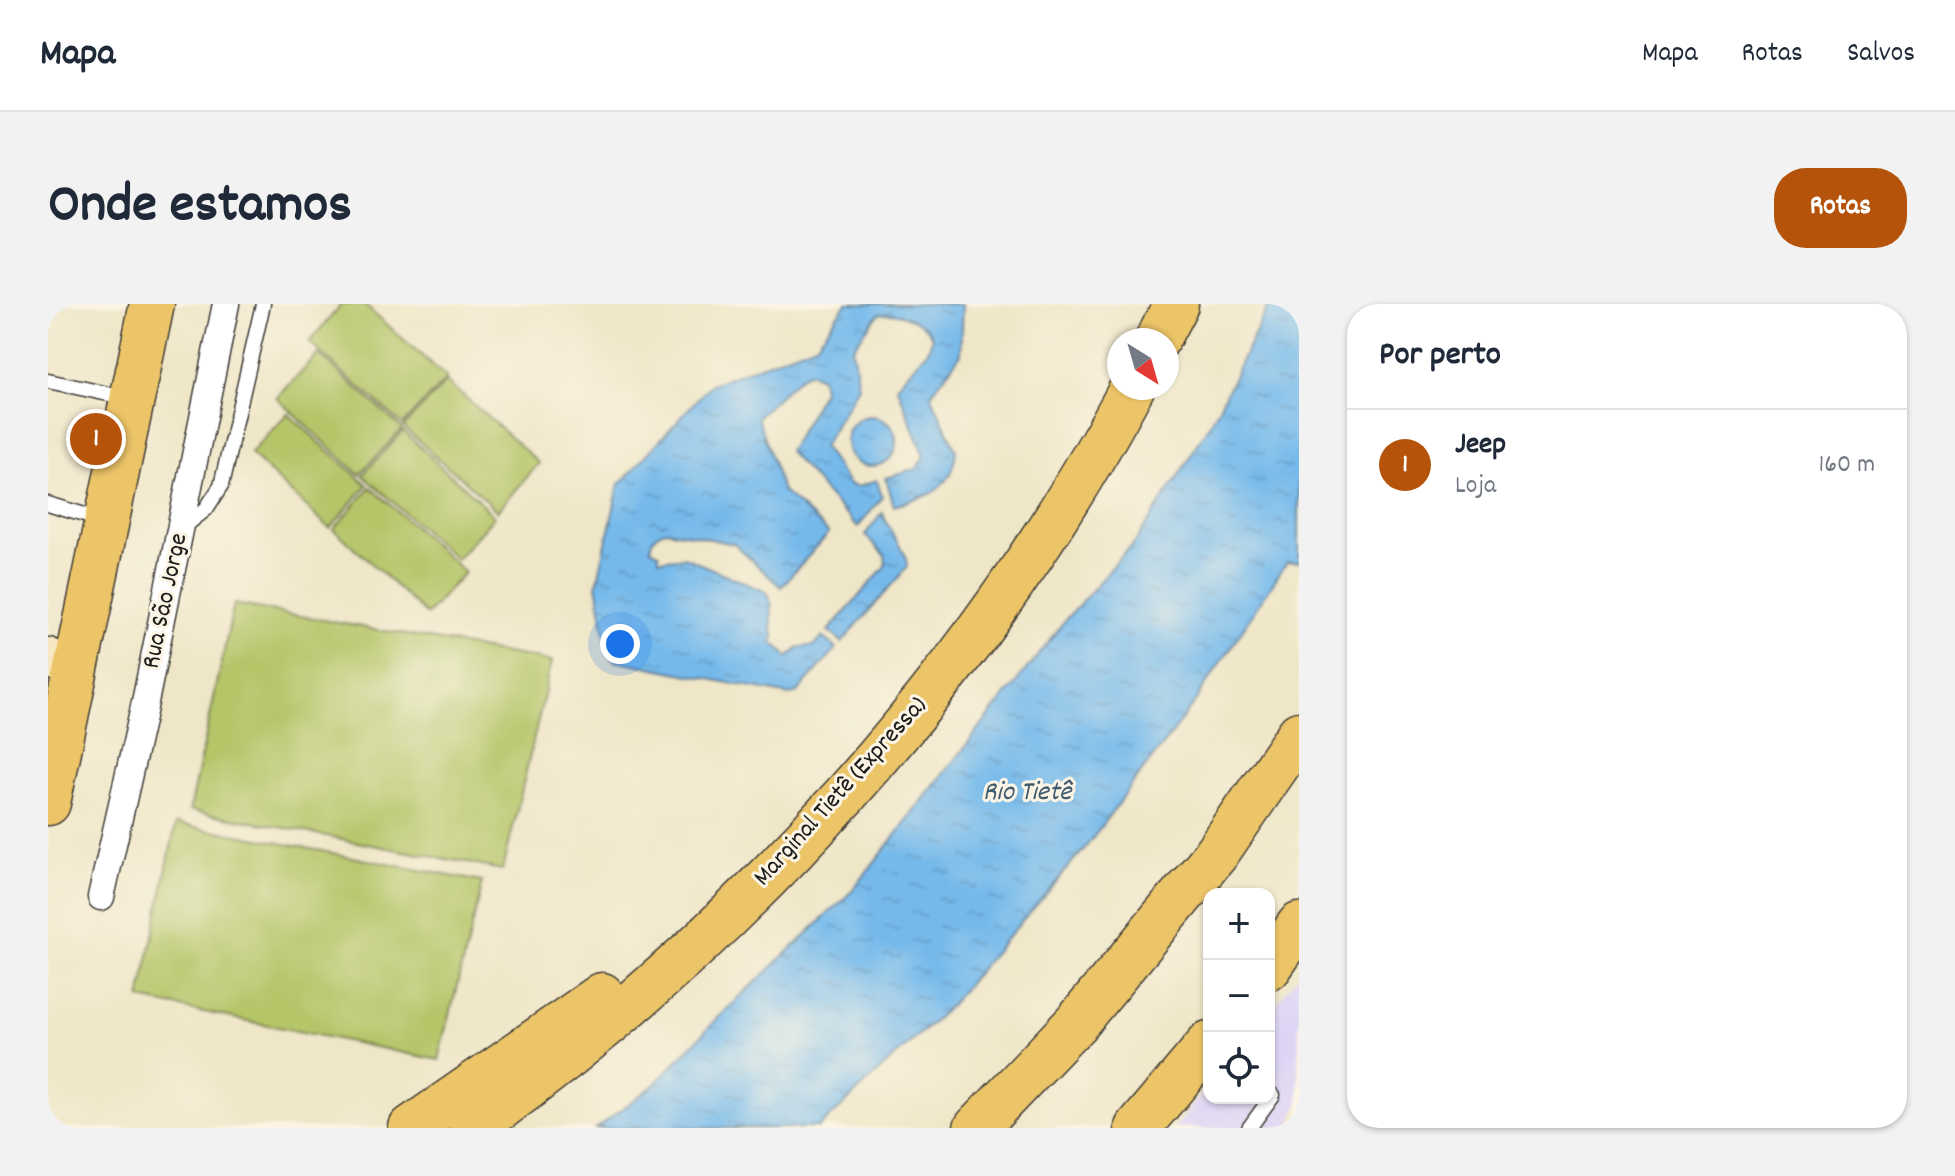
<!DOCTYPE html>
<html lang="pt">
<head>
<meta charset="utf-8">
<style>
  :root { --surface:#fff; --page:#f2f2f3; --text:#1f2937; --muted:#747a83; --line:#e0e1e3; --accent:#b45309 }
  body { margin:0; font-family:Dekko,sans-serif; background:var(--page); color:var(--text) }
  .controls { position:absolute; right:24px; bottom:24px; display:grid; overflow:hidden; border-radius:16px; box-shadow:0 2px 6px #0004 }
  .controls button { width:72px; height:72px; display:grid; place-items:center; padding:0; border:0; border-bottom:2px solid var(--line); background:var(--surface); color:var(--text); font:40px sans-serif }
  .compass { position:absolute; left:1059px; top:24px; width:72px; height:72px; border-radius:50%; background:var(--surface); box-shadow:0 2px 6px #0004; rotate:143deg }
  .you { position:absolute; left:572px; top:340px; width:28px; height:28px; margin:-20px; border:6px solid #fff; border-radius:50%; background:#1a73e8; box-shadow:0 0 0 12px #1a73e833 }
  .badge { display:grid; place-items:center; width:52px; height:52px; border-radius:50%; background:var(--accent); color:#fff; font-size:26px; font-weight:700 }
  .pin { position:absolute; translate:-50% -50%; border:4px solid #fff; box-shadow:0 2px 8px #0006 }
  .list { margin:0; padding:0; list-style:none }
  h2 { display:flex; justify-content:space-between; align-items:center; height:104px; margin:0; padding:0 32px; font-size:34px }
  h2 small { font-size:26px; font-weight:400; color:var(--muted) }
  .list li { display:grid; grid-template-columns:52px 1fr auto; gap:24px; align-items:center; box-sizing:border-box; height:112px; padding:0 32px; border-top:2px solid var(--line) }
  .list b { display:block; font-size:30px; white-space:nowrap }
  .list p { margin:0; font-size:26px; white-space:nowrap; color:var(--muted) }
  .list em { font-size:26px; font-style:normal; color:var(--muted) }
  .icon { flex:none; width:44px; height:44px; fill:none; stroke:currentColor; stroke-width:2; stroke-linecap:round; stroke-linejoin:round }
  .map { position:relative; flex:none; width:1251px; height:824px; overflow:hidden; border-radius:32px }
  header { display:flex; align-items:center; gap:48px; box-sizing:border-box; height:112px; padding:0 40px; background:var(--surface); border-bottom:2px solid var(--line) }
  header strong { font-size:38px }
  nav { display:flex; gap:44px; margin-inline-start:auto; font-size:28px }
  .intro { display:flex; align-items:center; justify-content:space-between; box-sizing:border-box; height:192px; padding:0 48px }
  h1 { margin:0; font-size:56px }
  .button { padding:20px 36px; border-radius:32px; background:var(--accent); color:#fff; font-size:28px; font-weight:700 }
  main { display:flex; gap:48px; padding:0 48px }
  aside { flex:1; background:var(--surface); border-radius:32px; box-shadow:0 2px 6px #0004 }
  .map>svg:first-child { display:block }
  .built { fill:#ded5f5 }
  .pitch { fill:#b5c568; stroke:#687042; stroke-width:2 }
  .water { fill:url(#water-ripples); stroke:#486a84; stroke-width:2 }
  .lines { fill:none; stroke-linecap:round; stroke-linejoin:round }
  .lane-casing { stroke:#3c3a36; stroke-width:17 }
  .street-casing { stroke:#3c3a36; stroke-width:29 }
  .secondary-casing { stroke:#3c3a36; stroke-width:41 }
  .highway-casing { stroke:#3c3a36; stroke-width:47 }
  .lane { stroke:#fff; stroke-width:14 }
  .street { stroke:#fff; stroke-width:26 }
  .secondary { stroke:#f8e8c3; stroke-width:38 }
  .highway { stroke:#edc569; stroke-width:44 }
  .labels { text-anchor:middle; dominant-baseline:central; stroke-width:6; stroke-linejoin:round; paint-order:stroke }
  .street-label { font-size:26px; fill:#1c1c1c; stroke:#fcf5e5 }
  .water-label { font-size:28px; font-style:italic; fill:#405b6f; stroke:#fcf5e5 }
</style>
</head>
<body>
<header>
<strong>Mapa</strong>
<nav><a>Mapa</a><a>Rotas</a><a>Salvos</a></nav>
</header>
<div class="intro"><h1>Onde estamos</h1><a class="button">Rotas</a></div>
<main>
<div class="map">
<svg width="1251" height="824" viewBox="0 0 1251 824">
  <defs>
    <pattern id="water-ripples" width="26" height="14" patternUnits="userSpaceOnUse" patternTransform="scale(2)"><rect width="26" height="14" fill="#75b9eb"/><path d="M2 4q2-2 4 0t4 0M15 11q2-2 4 0t4 0" fill="none" stroke="#659ec9"/></pattern>
  </defs>
  <rect width="100%" height="100%" fill="#fcf5e5"/>
  <filter id="ink" filterUnits="userSpaceOnUse"><feTurbulence type="fractalNoise" baseFrequency=".0125" numOctaves="2"/><feDisplacementMap in="SourceGraphic" scale="16" xChannelSelector="R" yChannelSelector="G"/><feConvolveMatrix kernelMatrix="1 2 1 2 8 2 1 2 1" color-interpolation-filters="sRGB"/></filter>
  <filter id="wash" filterUnits="userSpaceOnUse"><feTurbulence type="fractalNoise" baseFrequency=".006" numOctaves="4" result="noise"/><feDisplacementMap in="SourceGraphic" scale="32" xChannelSelector="R" yChannelSelector="G"/><feGaussianBlur stdDeviation="1.8" result="paint"/><feColorMatrix in="noise" values="0 0 0 0 0 0 0 0 0 0 0 0 0 0 0 0 0 1.4 0 .05"/><feComposite in="paint" operator="in"/></filter>
  <g filter="url(#wash)">
    <rect width="100%" height="100%" fill="#efe6c7"/>
    <path class="built" d="M1251,668V800L1241,824H1127L1161,782V794H1221V708Z"/>
    <path class="pitch" d="M294,0H316L399,74L354,121L261,38Z
      M271,50L354,125L311,170L229,94Z
      M399,77L491,159L450,207L355,123Z
      M240,110L319,181L282,224L202,150Z
      M355,127L447,212L409,255L314,171Z
      M322,183L417,268L378,311L286,225Z
      M186,300L504,357L455,566L142,506Z
      M128,519L434,578L391,756L92,695Z"/>
    <path class="water" d="M799,0H915L913,50L883,90L908,147C903,188 880,192 846,202L838,174L869,165L877,152L849,82L880,47L884,35C880,18 846,6 830,10L805,44L811,83L775,143L802,180L811,182L829,176L834,192L810,223L740,148L775,86L773,73L761,68L751,73L709,113L734,187L781,229L733,283L686,240L618,226C608,228 602,235 603,245L611,249V256L636,253L719,288C728,303 720,317 727,333L724,337L740,353L750,343H766L775,333L789,344L749,389L741,391L567,356L560,348L549,280L571,181L663,80L768,40Z
      M1222,0H1251V258H1239L1144,402L1038,542L901,702L771,824H548L606,781L667,717L805,586L1017,316L1087,239L1163,119Z
      M799 137a25 25 0 1 1 50 0a25 25 0 1 1-50 0Z
      M834,208C838,224 859,245 859,263L794,338L781,327L837,262L836,251L817,231Z"/>
  </g>
  <g filter="url(#ink)">
    <g class="lines">
      <g class="lane-casing">
        <path id="lane" d="M0,77L79,94
          M0,200L53,216
          M133,225L158,205L173,182L215,0
          M1201,824L1225,791"/>
      </g>
      <g class="street-casing">
        <path id="street" d="M53,593L95,408L178,0"/>
      </g>
      <g class="secondary-casing">
        <path id="secondary" d="M0,353L27,367"/>
      </g>
      <g class="highway-casing">
        <path id="highway" d="M1109,36L1128,0
          M0,499L104,0
          M1221,664L1251,621
          M363,824L554,691
          M425,824C693,633 928,375 1084,84
          M928,824L1029,718L1169,549L1251,430
          M1090,824L1161,740"/>
      </g>
      <use href="#lane" class="lane"/>
      <use href="#street" class="street"/>
      <use href="#secondary" class="secondary"/>
      <use href="#highway" class="highway"/>
    </g>
  </g>
  <g class="labels">
    <g class="street-label">
      <text transform="translate(118 297) rotate(-78)">Rua São Jorge</text>
      <text transform="translate(793 488) rotate(-48)">Marginal Tietê (Expressa)</text>
    </g>
    <g class="water-label">
      <text x="979" y="490">Rio Tietê</text>
    </g>
  </g>
</svg>
<div class="controls">
<button>+</button>
<button>−</button>
<button><svg class="icon" aria-label="locate" viewBox="0 0 24 24"><circle cx="12" cy="12" r="6"/><path d="M12 2v4M12 18v4M2 12h4M18 12h4"/></svg></button>
</div>
<svg class="compass" viewBox="-18 -18 36 36"><path d="M0-13l5 13h-10z" fill="#e53935"/><path d="M0 13l5-13h-10z" fill="#747a83"/></svg>
<div class="you"></div>
<div class="pin badge" style="left:48px;top:135px">1</div>
</div>
<aside>
<h2>Por perto<small></small></h2>
<ul class="list">
<li><span class="badge">1</span><div><b>Jeep</b><p>Loja</p></div><em>160 m</em></li>
</ul>
</aside>
</main>
</body>
</html>
